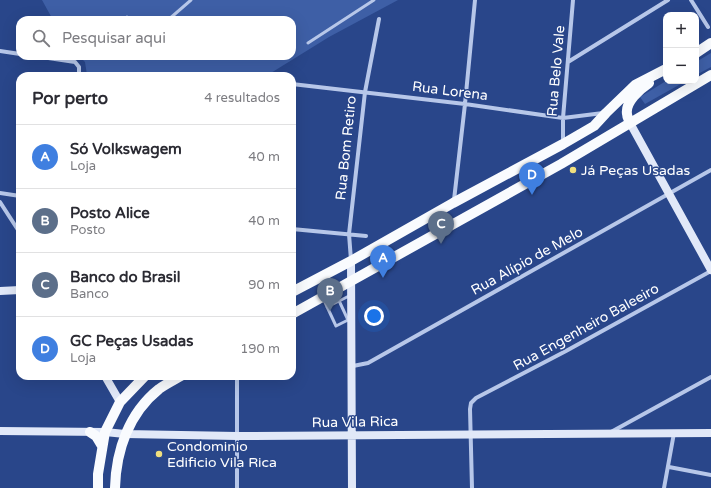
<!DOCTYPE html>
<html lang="pt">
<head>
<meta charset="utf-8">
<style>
  :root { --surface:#fff; --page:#f2f2f3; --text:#2b2b33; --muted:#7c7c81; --line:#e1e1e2; --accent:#7c3aed }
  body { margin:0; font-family:"Varela Round",sans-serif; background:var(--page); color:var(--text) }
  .controls { position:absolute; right:12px; top:12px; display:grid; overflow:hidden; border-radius:8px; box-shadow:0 4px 16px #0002 }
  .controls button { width:36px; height:36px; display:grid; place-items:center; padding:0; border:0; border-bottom:1px solid var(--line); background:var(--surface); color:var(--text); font:20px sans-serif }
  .you { position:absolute; left:374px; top:316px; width:14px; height:14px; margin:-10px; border:3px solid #fff; border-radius:50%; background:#1a73e8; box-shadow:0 0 0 6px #1a73e833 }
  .badge { display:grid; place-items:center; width:26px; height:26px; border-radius:50%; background:var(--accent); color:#fff; font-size:13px; font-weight:700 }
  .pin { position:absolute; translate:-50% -33px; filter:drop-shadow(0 1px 2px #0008) }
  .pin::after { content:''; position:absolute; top:21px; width:14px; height:12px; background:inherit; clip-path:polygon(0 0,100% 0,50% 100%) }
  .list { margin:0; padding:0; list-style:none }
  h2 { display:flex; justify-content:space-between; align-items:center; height:52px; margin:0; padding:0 16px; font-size:17px }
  h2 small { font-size:13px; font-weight:400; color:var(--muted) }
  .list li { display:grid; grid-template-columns:26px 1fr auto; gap:12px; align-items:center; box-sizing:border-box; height:64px; padding:0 16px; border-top:1px solid var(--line) }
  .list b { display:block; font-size:15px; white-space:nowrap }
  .list p { margin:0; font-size:13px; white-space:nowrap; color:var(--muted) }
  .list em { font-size:13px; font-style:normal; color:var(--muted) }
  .icon { flex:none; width:22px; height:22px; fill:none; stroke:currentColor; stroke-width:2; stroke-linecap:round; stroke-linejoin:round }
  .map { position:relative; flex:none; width:711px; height:488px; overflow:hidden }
  .search { position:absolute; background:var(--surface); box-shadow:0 4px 16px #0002; left:16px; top:16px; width:280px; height:44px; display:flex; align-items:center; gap:10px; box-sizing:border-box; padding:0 14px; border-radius:12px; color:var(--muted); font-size:15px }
  .panel { position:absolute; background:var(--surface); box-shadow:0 4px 16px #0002; left:16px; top:72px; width:280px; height:308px; border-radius:12px }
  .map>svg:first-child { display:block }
  .green { fill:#3e5fa6 }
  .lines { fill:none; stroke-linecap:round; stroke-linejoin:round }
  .lane { stroke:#b7c7e9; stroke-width:3 }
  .street { stroke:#b7c7e9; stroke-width:4 }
  .secondary { stroke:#e1e8f8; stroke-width:8 }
  .primary { stroke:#f9fbfe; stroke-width:10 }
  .poi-dot { fill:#f0df7e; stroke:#29468a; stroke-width:1.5 }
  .labels { text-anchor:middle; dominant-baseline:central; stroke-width:3; stroke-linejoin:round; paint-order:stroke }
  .street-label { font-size:14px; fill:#fff; stroke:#29468a }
  .poi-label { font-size:14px; fill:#fff; stroke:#29468a; text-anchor:start }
</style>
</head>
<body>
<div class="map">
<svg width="711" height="488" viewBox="0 0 711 488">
  <rect width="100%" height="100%" fill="#29468a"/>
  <path class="green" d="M42,0H398L329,37L266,76H95L87,75L85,62L79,56H292V20H53Z
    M711,53V67L696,75V62Z
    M666,81H686L645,104L640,97Z"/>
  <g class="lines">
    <path class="lane" d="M127,17L129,20
      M168,20L191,0
      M308,43L374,0
      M335,292L348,320
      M323,298L336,326L350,319
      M327,307L349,296"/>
    <path class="street" d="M691,0L708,27
      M0,51L20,54
      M35,56L75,62L79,67V76
      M568,62L668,0
      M292,84L465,104L563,118L603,113
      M563,143V118L573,0
      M0,193L20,196
      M454,200L465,104L475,0
      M0,202L20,233
      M292,229L366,236
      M351,260L349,234L365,92L379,19
      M353,366L368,363L711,170
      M237,376V488
      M611,432L711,377
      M669,467L711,475
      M472,488L470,409L471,403L476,398L566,351L711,271
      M664,488L674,433"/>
    <path class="secondary" d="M630,123L711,270
      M351,261L352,488
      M0,291L20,290
      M105,376L120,402
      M0,431L105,432L125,434L237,436L711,433"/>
    <path class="primary" d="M696,53L711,43
      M630,123C629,120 627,117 627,114C625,102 640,89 649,83
      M292,292L351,261L453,203L563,144L594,126L606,113L635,85L666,69
      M292,314L561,164L711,75
      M90,432L96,436L102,446
      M98,488V474L105,432L120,402L145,376
      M115,488C116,450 129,413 159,389C166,384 174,380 181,376"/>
  </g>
  <g class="poi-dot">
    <circle cx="573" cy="170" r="4"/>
    <circle cx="159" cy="454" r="4"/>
  </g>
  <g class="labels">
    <g class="street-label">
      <text transform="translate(556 71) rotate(-85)">Rua Belo Vale</text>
      <text transform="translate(450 91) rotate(7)">Rua Lorena</text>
      <text transform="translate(346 148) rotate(-84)">Rua Bom Retiro</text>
      <text transform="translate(527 261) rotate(-29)">Rua Alípio de Melo</text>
      <text transform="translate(586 327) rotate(-29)">Rua Engenheiro Baleeiro</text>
      <text transform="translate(355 422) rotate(-1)">Rua Vila Rica</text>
    </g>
    <g class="poi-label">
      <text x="581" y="170">Já Peças Usadas</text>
      <text x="167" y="446">Condominio<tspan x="167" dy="16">Edificio Vila Rica</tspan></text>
    </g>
  </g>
</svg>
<div class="controls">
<button>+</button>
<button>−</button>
</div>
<div class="you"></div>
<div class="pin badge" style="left:383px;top:278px;background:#3f7fe0">A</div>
<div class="pin badge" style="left:330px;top:311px;background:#5c6f8a">B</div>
<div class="pin badge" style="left:441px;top:244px;background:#5c6f8a">C</div>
<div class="pin badge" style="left:532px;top:195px;background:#3f7fe0">D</div>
<div class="search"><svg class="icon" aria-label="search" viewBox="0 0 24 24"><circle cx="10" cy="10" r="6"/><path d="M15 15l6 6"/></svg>Pesquisar aqui</div>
<section class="panel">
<h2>Por perto<small>4 resultados</small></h2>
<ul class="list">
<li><span class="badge" style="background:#3f7fe0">A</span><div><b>Só Volkswagem</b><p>Loja</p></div><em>40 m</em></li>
<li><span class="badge" style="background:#5c6f8a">B</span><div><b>Posto Alice</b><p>Posto</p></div><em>40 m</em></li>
<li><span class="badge" style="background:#5c6f8a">C</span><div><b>Banco do Brasil</b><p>Banco</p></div><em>90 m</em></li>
<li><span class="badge" style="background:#3f7fe0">D</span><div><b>GC Peças Usadas</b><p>Loja</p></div><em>190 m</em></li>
</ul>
</section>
</div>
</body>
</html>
